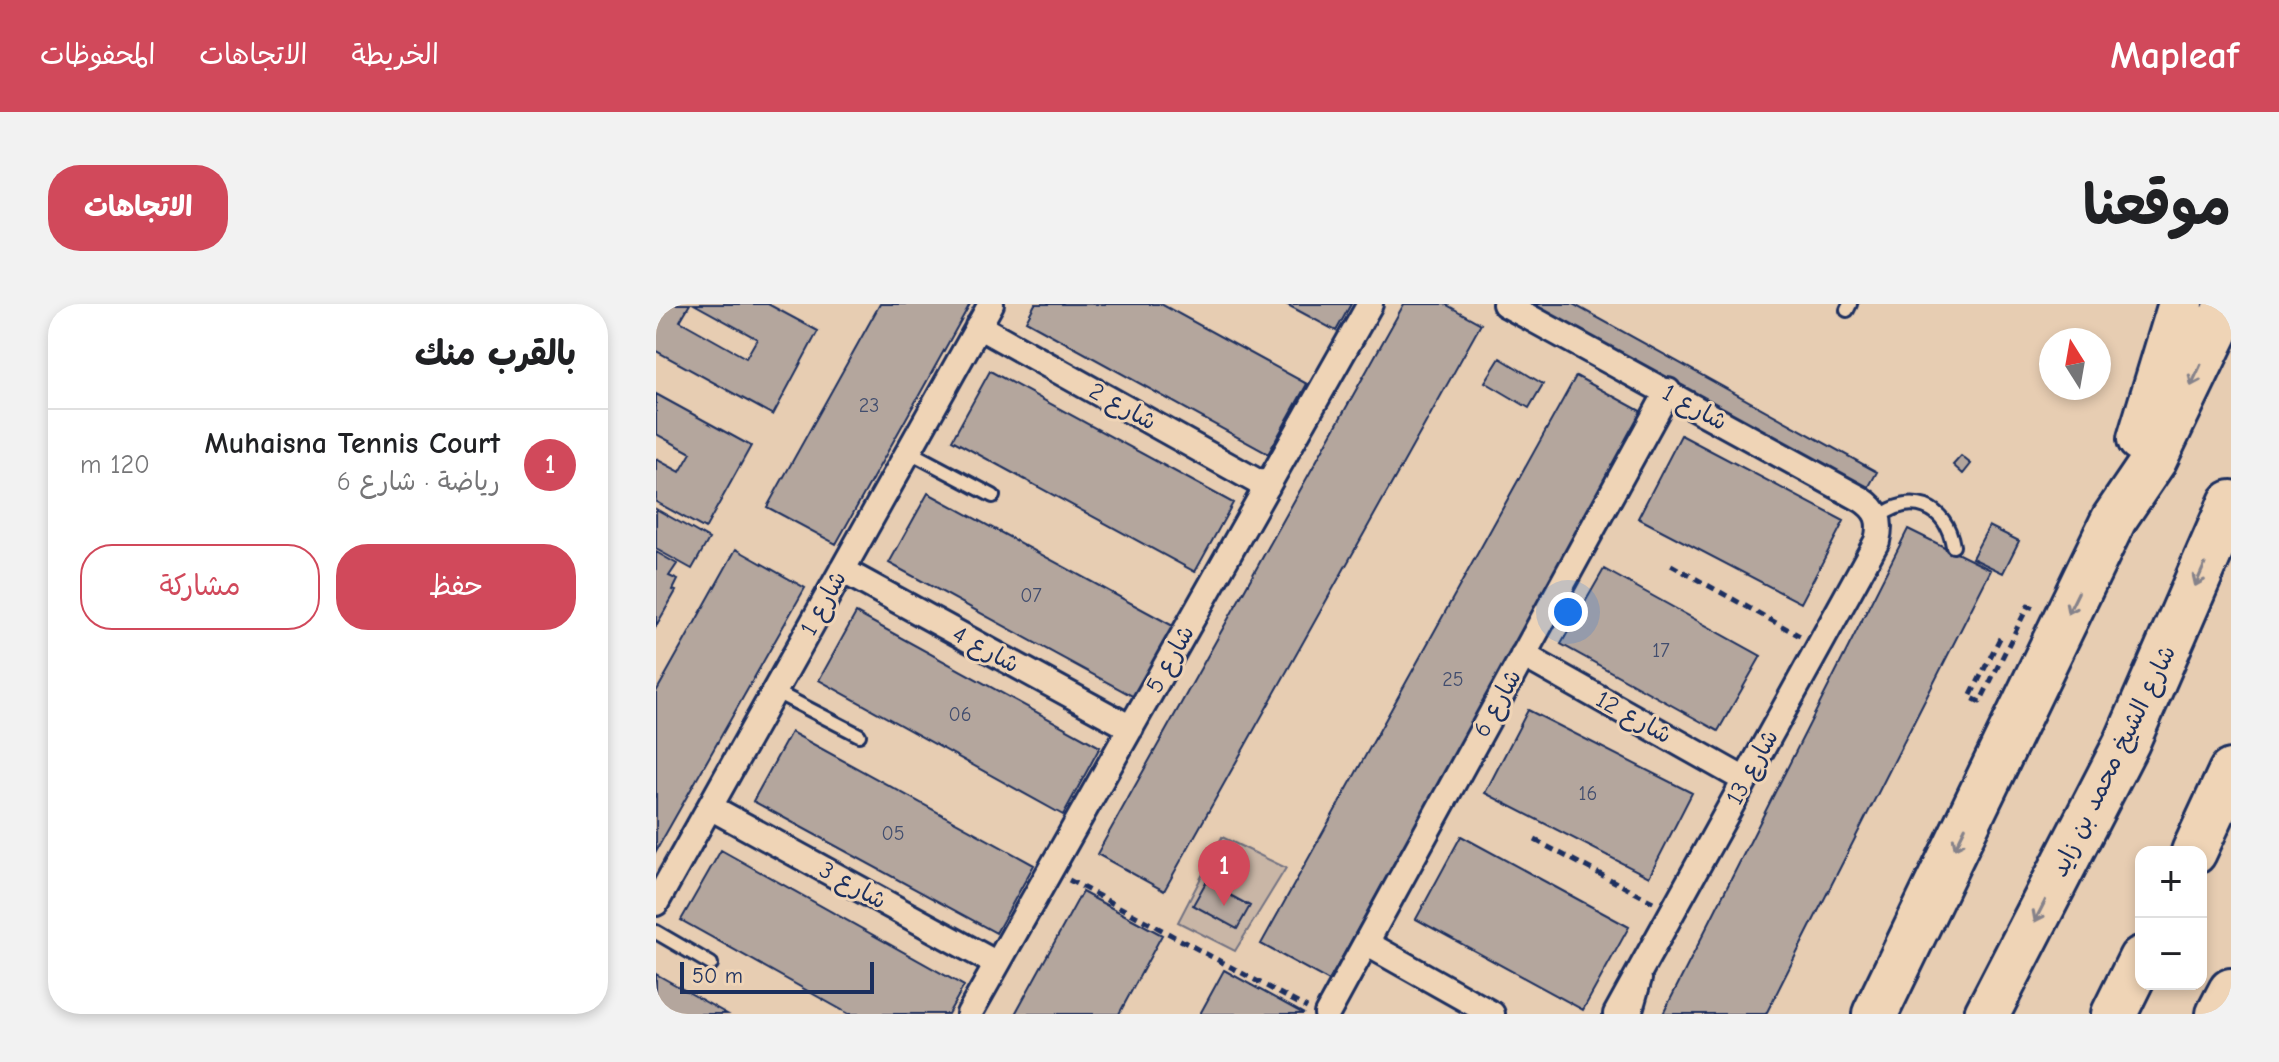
<!DOCTYPE html>
<html lang="ar">
<head>
<meta charset="utf-8">
<style>
  :root { --surface:#fff; --page:#f2f2f2; --text:#202124; --muted:#757577; --line:#e0e0e0; --accent:#d1495b }
  body { margin:0; font-family:"Comic Neue","Playpen Sans Arabic",sans-serif; background:var(--page); color:var(--text); direction:rtl }
  .controls { position:absolute; right:24px; bottom:24px; display:grid; overflow:hidden; border-radius:16px; box-shadow:0 4px 12px #0003 }
  .controls button { width:72px; height:72px; display:grid; place-items:center; padding:0; border:0; border-bottom:2px solid var(--line); background:var(--surface); color:var(--text); font:40px sans-serif }
  .compass { position:absolute; left:1383px; top:24px; width:72px; height:72px; border-radius:50%; background:var(--surface); box-shadow:0 4px 12px #0003; rotate:349deg }
  .scale { position:absolute; left:24px; bottom:20px; width:194px; box-sizing:border-box; padding-left:8px; border:4px solid #1b2f5e; border-top:0; font-size:22px; line-height:28px; white-space:nowrap; color:#1b2f5e; -webkit-text-stroke:6px #efd4b6; paint-order:stroke }
  .you { position:absolute; left:912px; top:308px; width:28px; height:28px; margin:-20px; border:6px solid #fff; border-radius:50%; background:#1a73e8; box-shadow:0 0 0 12px #1a73e833 }
  .badge { display:grid; place-items:center; width:52px; height:52px; border-radius:50%; background:var(--accent); color:#fff; font-size:26px; font-weight:700 }
  .pin { position:absolute; translate:-50% -66px; filter:drop-shadow(0 2px 4px #0008) }
  .pin::after { content:''; position:absolute; top:42px; width:28px; height:24px; background:inherit; clip-path:polygon(0 0,100% 0,50% 100%) }
  .list { margin:0; padding:0; list-style:none }
  h2 { display:flex; justify-content:space-between; align-items:center; height:104px; margin:0; padding:0 32px; font-size:34px }
  h2 small { font-size:26px; font-weight:400; color:var(--muted) }
  .list li { display:grid; grid-template-columns:52px 1fr auto; gap:24px; align-items:center; box-sizing:border-box; height:112px; padding:0 32px; border-top:2px solid var(--line) }
  .list b { display:block; font-size:30px; white-space:nowrap }
  .list p { margin:0; font-size:26px; white-space:nowrap; color:var(--muted) }
  .list em { font-size:26px; font-style:normal; color:var(--muted) }
  .actions { display:flex; gap:16px; padding:24px 32px }
  .actions a { flex:1; padding:18px 0; border:2px solid var(--accent); border-radius:32px; text-align:center; font-size:28px; color:var(--accent) }
  .actions .main { background:var(--accent); color:#fff }
  .map { position:relative; flex:none; width:1575px; height:710px; overflow:hidden; direction:ltr; border-radius:32px }
  header { display:flex; align-items:center; gap:48px; box-sizing:border-box; height:112px; padding:0 40px; background:var(--accent); color:#fff }
  header strong { font-size:38px }
  nav { display:flex; gap:44px; margin-inline-start:auto; font-size:28px }
  .intro { display:flex; align-items:center; justify-content:space-between; box-sizing:border-box; height:192px; padding:0 48px }
  h1 { margin:0; font-size:56px }
  .button { padding:20px 36px; border-radius:32px; background:var(--accent); color:#fff; font-size:28px; font-weight:700 }
  main { display:flex; gap:48px; padding:0 48px }
  aside { flex:1; background:var(--surface); border-radius:32px; box-shadow:0 4px 12px #0003 }
  .map>svg:first-child { display:block }
  .green { fill:#c9b6a6; stroke:#727282; stroke-width:2 }
  .building { fill:#b4a69d; stroke:#1b2f5e; stroke-width:2 }
  .lines { fill:none; stroke-linecap:round; stroke-linejoin:round }
  .lane-casing { stroke:#1b2f5e; stroke-width:18 }
  .street-casing { stroke:#1b2f5e; stroke-width:30 }
  .highway-casing { stroke:#1b2f5e; stroke-width:50 }
  .path { stroke:#1b2f5e; stroke-width:5; stroke-dasharray:8 6; stroke-linecap:butt }
  .lane { stroke:#efd4b6; stroke-width:12 }
  .street { stroke:#efd4b6; stroke-width:24 }
  .highway { stroke:#efd4b6; stroke-width:44 }
  .oneway { stroke:#85828a }
  .labels { text-anchor:middle; dominant-baseline:central; stroke-width:6; stroke-linejoin:round; paint-order:stroke }
  .number-label { font-size:20px; fill:#414d6e }
  .street-label { font-size:24px; fill:#1b2f5e; stroke:#efd4b6 }
</style>
</head>
<body>
<header>
<strong>Mapleaf</strong>
<nav><a>الخريطة</a><a>الاتجاهات</a><a>المحفوظات</a></nav>
</header>
<div class="intro"><h1>موقعنا</h1><a class="button">الاتجاهات</a></div>
<main>
<div class="map">
<svg width="1575" height="710" viewBox="0 0 1575 710">
  <rect width="100%" height="100%" fill="#e7cdb2"/>
  <filter id="ink" filterUnits="userSpaceOnUse"><feTurbulence type="fractalNoise" baseFrequency=".0125" numOctaves="2"/><feDisplacementMap in="SourceGraphic" scale="16" xChannelSelector="R" yChannelSelector="G"/><feConvolveMatrix kernelMatrix="1 2 1 2 8 2 1 2 1" color-interpolation-filters="sRGB"/></filter>
  <g filter="url(#ink)">
    <path class="green" d="M566,533L630,564L579,647L522,618Z"/>
    <path class="building" d="M0,0H34L24,17L90,54L101,35L38,0H112L162,27L117,111L0,47Z
      M224,0H314L180,240L111,203Z
      M379,0H505L651,80L612,150L370,17Z
      M630,0H695L680,27Z
      M748,0H789L825,20L508,587L441,550Z
      M875,0H917L1221,168L1211,186Z
      M844,54L887,80L873,104L829,78Z
      M334,67L577,199L539,268L296,136Z
      M920,72L988,109L673,677L605,640Z
      M0,90L95,142L49,225L0,198V155L24,168L35,149L0,130Z
      M1025,131L1188,217L1145,299L982,214Z
      M1305,152L1315,160L1307,170L1297,161Z
      M272,189L517,322L478,393L233,259Z
      M0,205L53,235L36,265L0,245Z
      M1333,222L1363,237L1347,269L1316,254Z
      M1252,225L1335,266L1110,710H1007Z
      M80,245L149,284L0,547V388Z
      M0,248L21,260L13,272L22,276L17,286L20,287L0,322Z
      M948,265L1105,352L1062,427L905,340Z
      M200,309L444,443L407,511L163,376Z
      M872,406L1036,489L993,573L829,489Z
      M135,428L378,561L340,629L97,497Z
      M805,532L973,623L927,706L760,615Z
      M65,546L308,682L292,710H193L25,616Z
      M550,578L594,602L581,625L537,601Z
      M426,588L506,631L463,710H359Z
      M568,666L648,710H544Z
      M0,670L71,710H0Z"/>
    <g class="lines">
      <g class="lane-casing">
        <path id="lane" d="M1191,6L1194,0
          M252,147L337,192
          M1223,213C1255,189 1290,200 1297,242
          M118,387L203,431
          M0,628L55,660
          M979,710L989,675"/>
      </g>
      <g class="street-casing">
        <path id="street" d="M849,0L1205,195C1222,206 1226,217 1221,237L960,710
          M322,22L611,183
          M186,266L475,424
          M867,351L1089,476
          M54,503L341,660
          M0,599L335,0
          M710,639L836,710
          M313,710L714,0
          M671,710L1012,87"/>
      </g>
      <g class="highway-casing">
        <path id="highway" d="M1484,135L1525,0
          M1538,548L1575,468
          M1219,710L1458,215L1498,156L1573,0
          M1331,710L1471,438L1575,199
          M1458,710L1485,655
          M1563,710L1575,687"/>
      </g>
      <path class="path" d="M1015,261L1144,332
        M1344,334L1314,393L1324,398L1372,302L1378,304
        M879,536L997,598
        M413,576L651,704"/>
      <use href="#lane" class="lane"/>
      <use href="#street" class="street"/>
      <use href="#highway" class="highway"/>
    </g>
    <defs><path id="oneway-shaft" d="M-6 0H5M1.5-3L5.5 0L1.5 3" fill="none" stroke-width="1.6" stroke-linecap="round" stroke-linejoin="round" transform="scale(2)"/></defs>
    <g class="oneway">
      <use href="#oneway-shaft" transform="translate(1540 71) rotate(115)"/>
      <use href="#oneway-shaft" transform="translate(1544 271) rotate(114)"/>
      <use href="#oneway-shaft" transform="translate(1417 299) rotate(116)"/>
      <use href="#oneway-shaft" transform="translate(1304 534) rotate(116)"/>
      <use href="#oneway-shaft" transform="translate(1384 607) rotate(117)"/>
    </g>
  </g>
  <g class="labels">
    <g class="number-label">
      <text x="213" y="101">23</text>
      <text x="375" y="291">07</text>
      <text x="1005" y="346">17</text>
      <text x="797" y="375">25</text>
      <text x="304" y="410">06</text>
      <text x="932" y="489">16</text>
      <text x="237" y="529">05</text>
    </g>
    <g class="street-label">
      <text transform="translate(467 102) rotate(29)">شارع 2</text>
      <text transform="translate(1039 103) rotate(29)">شارع 1</text>
      <text transform="translate(167 299) rotate(-61)">شارع 1</text>
      <text transform="translate(330 345) rotate(29)">شارع 4</text>
      <text transform="translate(514 355) rotate(-61)">شارع 5</text>
      <text transform="translate(841 399) rotate(-61)">شارع 6</text>
      <text transform="translate(978 413) rotate(29)">شارع 12</text>
      <text transform="translate(1457 457) rotate(-64)">شارع الشيخ محمد بن زايد</text>
      <text transform="translate(1096 463) rotate(-61)">شارع 13</text>
      <text transform="translate(197 581) rotate(29)">شارع 3</text>
    </g>
  </g>
</svg>
<div class="controls">
<button>+</button>
<button>−</button>
</div>
<svg class="compass" viewBox="-18 -18 36 36"><path d="M0-13l5 13h-10z" fill="#e53935"/><path d="M0 13l5-13h-10z" fill="#757577"/></svg>
<div class="scale">50 m</div>
<div class="you"></div>
<div class="pin badge" style="left:568px;top:602px">1</div>
</div>
<aside>
<h2>بالقرب منك<small></small></h2>
<ul class="list">
<li><span class="badge">1</span><div><b>Muhaisna Tennis Court</b><p>رياضة · شارع 6</p></div><em>120 m</em></li>
</ul>
<div class="actions"><a class="main">حفظ</a><a>مشاركة</a></div>
</aside>
</main>
</body>
</html>
